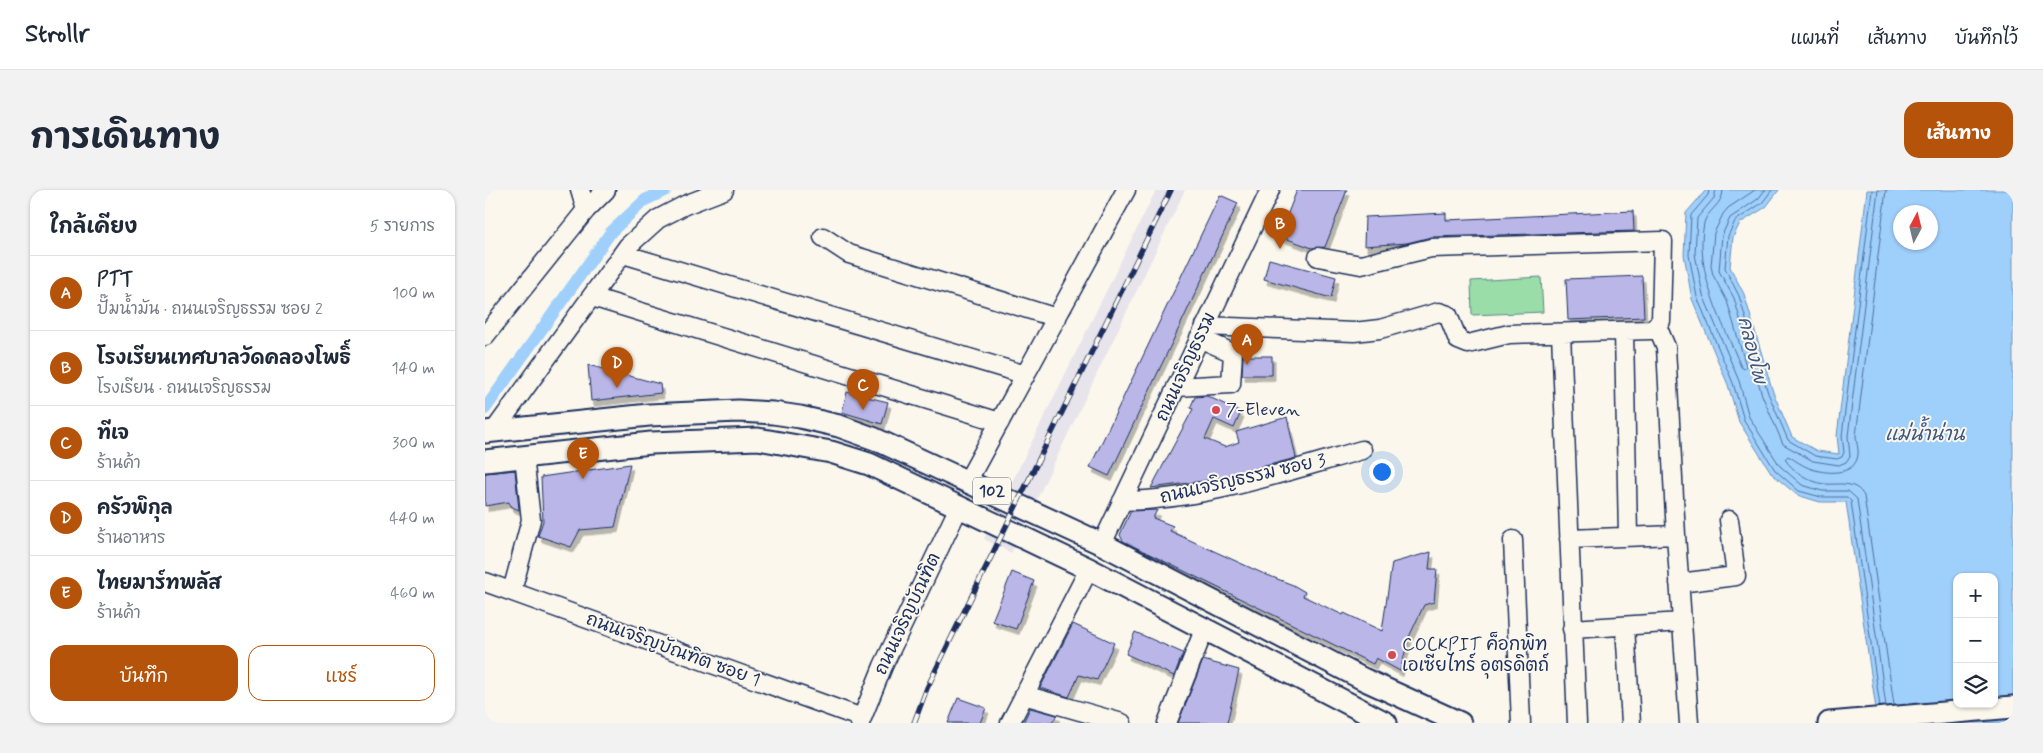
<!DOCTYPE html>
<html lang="th">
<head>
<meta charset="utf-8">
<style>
  :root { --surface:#fff; --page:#f2f2f3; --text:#1f2937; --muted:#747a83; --line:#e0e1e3; --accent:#b45309 }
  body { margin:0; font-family:Mynerve,"Playpen Sans Thai",sans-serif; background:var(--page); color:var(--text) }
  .controls { position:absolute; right:15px; bottom:15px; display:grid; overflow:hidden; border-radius:10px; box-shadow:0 1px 4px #0004 }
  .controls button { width:45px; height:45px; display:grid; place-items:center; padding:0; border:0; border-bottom:1px solid var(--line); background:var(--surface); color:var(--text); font:25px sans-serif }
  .compass { position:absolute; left:1408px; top:15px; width:45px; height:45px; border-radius:50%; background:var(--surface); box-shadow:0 1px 4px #0004; rotate:7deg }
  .you { position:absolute; left:896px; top:281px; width:18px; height:18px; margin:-12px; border:4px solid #fff; border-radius:50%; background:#1a73e8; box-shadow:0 0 0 8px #1a73e833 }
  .badge { display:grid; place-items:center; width:32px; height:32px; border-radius:50%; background:var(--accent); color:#fff; font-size:16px; font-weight:700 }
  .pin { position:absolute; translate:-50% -41px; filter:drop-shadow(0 1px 2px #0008) }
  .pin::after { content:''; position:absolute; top:26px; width:18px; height:15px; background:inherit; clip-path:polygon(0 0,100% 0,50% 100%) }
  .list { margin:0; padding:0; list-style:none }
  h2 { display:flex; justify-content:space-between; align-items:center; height:65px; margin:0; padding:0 20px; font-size:21px }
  h2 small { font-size:16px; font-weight:400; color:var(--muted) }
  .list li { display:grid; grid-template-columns:32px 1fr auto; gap:15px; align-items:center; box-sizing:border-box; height:75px; padding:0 20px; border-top:1px solid var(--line) }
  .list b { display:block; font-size:19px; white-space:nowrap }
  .list p { margin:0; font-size:16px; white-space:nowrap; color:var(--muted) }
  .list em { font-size:16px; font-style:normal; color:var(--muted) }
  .actions { display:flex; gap:10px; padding:15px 20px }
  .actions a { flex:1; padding:11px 0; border:1px solid var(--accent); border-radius:15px; text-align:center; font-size:18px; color:var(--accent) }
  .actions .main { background:var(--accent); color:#fff }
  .icon { flex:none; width:28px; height:28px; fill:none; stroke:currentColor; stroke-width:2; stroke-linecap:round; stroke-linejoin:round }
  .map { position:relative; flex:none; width:1528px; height:533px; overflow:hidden; border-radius:15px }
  header { display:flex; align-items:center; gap:30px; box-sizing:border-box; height:70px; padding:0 25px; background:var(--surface); border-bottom:1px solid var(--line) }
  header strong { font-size:24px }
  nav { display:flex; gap:28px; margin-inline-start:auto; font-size:18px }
  .intro { display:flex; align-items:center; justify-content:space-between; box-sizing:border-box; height:120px; padding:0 30px }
  h1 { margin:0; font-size:35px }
  .button { padding:12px 22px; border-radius:15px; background:var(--accent); color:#fff; font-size:18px; font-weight:700 }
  main { display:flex; gap:30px; padding:0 30px }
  aside { flex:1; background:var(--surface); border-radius:15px; box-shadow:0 1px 4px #0004 }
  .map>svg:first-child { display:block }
  .built { fill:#e8e4eb }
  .green { fill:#9adda9; stroke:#5a8684 }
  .water { fill:#9fcffb; stroke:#6a8fbc; fill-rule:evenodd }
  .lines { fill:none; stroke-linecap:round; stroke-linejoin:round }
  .shore { stroke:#506f9d; stroke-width:1 }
  .canal { stroke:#9fcffb; stroke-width:12 }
  .building { fill:#bab7e8; stroke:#1b2f5e; filter:url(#shadow) }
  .minor-casing { stroke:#1b2f5e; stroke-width:21 }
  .major-casing { stroke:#1b2f5e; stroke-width:25 }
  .minor { stroke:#fbf7ec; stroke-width:18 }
  .major { stroke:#fbf7ec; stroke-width:21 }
  .rail-casing { stroke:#1b2f5e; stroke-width:5.5 }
  .rail { stroke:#fbf7ec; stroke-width:4; stroke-dasharray:11; stroke-linecap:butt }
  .poi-dot { fill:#d1495b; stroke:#fbf7ec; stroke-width:2 }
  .labels { text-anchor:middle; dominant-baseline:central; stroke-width:4; stroke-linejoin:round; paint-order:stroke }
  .shield { fill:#fbf7ec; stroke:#5e6b89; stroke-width:1 }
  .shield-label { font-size:16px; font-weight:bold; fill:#1b2f5e }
  .street-label { font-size:18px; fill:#1b2f5e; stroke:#fbf7ec }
  .poi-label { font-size:18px; fill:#1b2f5e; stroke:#fbf7ec; text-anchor:start }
  .water-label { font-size:19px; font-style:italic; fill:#3c5785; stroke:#fbf7ec }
</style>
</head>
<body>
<header>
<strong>Strollr</strong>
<nav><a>แผนที่</a><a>เส้นทาง</a><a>บันทึกไว้</a></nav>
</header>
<div class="intro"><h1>การเดินทาง</h1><a class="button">เส้นทาง</a></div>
<main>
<aside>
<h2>ใกล้เคียง<small>5 รายการ</small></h2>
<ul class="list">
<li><span class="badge">A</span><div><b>PTT</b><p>ปั๊มน้ำมัน · ถนนเจริญธรรม ซอย 2</p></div><em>100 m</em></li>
<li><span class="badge">B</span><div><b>โรงเรียนเทศบาลวัดคลองโพธิ์</b><p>โรงเรียน · ถนนเจริญธรรม</p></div><em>140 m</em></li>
<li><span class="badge">C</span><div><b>ทีเจ</b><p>ร้านค้า</p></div><em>300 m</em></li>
<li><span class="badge">D</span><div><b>ครัวพิกุล</b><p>ร้านอาหาร</p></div><em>440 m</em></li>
<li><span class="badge">E</span><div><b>ไทยมาร์ทพลัส</b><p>ร้านค้า</p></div><em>460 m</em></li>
</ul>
<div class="actions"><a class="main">บันทึก</a><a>แชร์</a></div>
</aside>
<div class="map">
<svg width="1528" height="533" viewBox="0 0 1528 533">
  <defs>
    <filter id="shadow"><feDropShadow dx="3" dy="5.5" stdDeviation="0" flood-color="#0004"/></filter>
  </defs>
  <rect width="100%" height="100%" fill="#fbf7ec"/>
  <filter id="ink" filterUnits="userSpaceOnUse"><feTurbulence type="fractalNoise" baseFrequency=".02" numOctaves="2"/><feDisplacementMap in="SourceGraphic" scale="10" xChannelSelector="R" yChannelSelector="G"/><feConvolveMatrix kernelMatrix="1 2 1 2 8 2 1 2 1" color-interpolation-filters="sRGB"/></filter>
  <g filter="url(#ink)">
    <path class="built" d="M671,0H700L526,363L499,349Z"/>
    <path class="green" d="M1056,87L1058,122L987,125L986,91Z"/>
    <path class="water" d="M1221,0H1294L1281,17L1255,33L1248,47L1245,77L1259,104L1288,202L1307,247L1332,261L1354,264L1352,246L1382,0H1528V533H1393L1361,312H1335L1312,305L1287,284L1254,232L1243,195L1207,109L1199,65L1201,23ZM1416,22H1446V52H1416ZM1472,387H1509V514H1472Z"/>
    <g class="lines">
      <path class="shore" d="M1224,0L1223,5L1206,25L1204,65L1212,107L1248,193L1259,230L1290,280L1314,301L1336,307H1362L1366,311L1395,517
        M1231,0L1229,8L1212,28L1210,64L1218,105L1254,191L1264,227L1295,276L1317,295L1337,301H1363L1372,309L1401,516
        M1238,0C1238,15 1222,20 1219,33C1209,83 1238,132 1256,177L1259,179L1261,176L1242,111L1228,85L1226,76L1229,43L1238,24L1243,18L1270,0
        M1280,0L1273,9L1245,28L1237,45L1234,81L1249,108L1277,205L1298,254L1328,271L1354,275L1361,272L1365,266L1363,246L1393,0
        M1287,0L1277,13L1250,31L1243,46L1240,78L1254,106L1283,203L1303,250L1330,266L1352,269L1357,267L1359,262L1357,246L1387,0
        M1401,0L1371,246C1371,252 1374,259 1373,265C1370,287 1339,284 1324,278C1316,275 1310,270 1303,266L1300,269C1307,281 1325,292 1339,294C1355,295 1370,290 1379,306L1409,515"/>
      <path class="canal" d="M0,219L126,42L160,10L181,0"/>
    </g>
    <path class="building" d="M812,0H862L840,57L827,58L794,46Z
      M735,5L753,13L624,286L605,277Z
      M1148,21L1149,41L946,47L922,53L879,56L880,27L961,23V30Z
      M784,69L851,87L846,108L779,89Z
      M1157,86L1159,127L1083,130L1081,89Z
      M758,166H787V185H757Z
      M103,175L175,194L176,203L106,211Z
      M362,202L403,212L397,234L357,222Z
      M722,206L756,222L749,238L729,229L720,249L740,257L754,252L751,242L802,227L811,268L726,290L666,298L708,219L705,218L710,207Z
      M145,274L130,337L95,340L86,357L53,346L58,331L56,287Z
      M30,280L34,320L25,316L24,312L0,316V283Z
      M672,320L668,328L688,336L685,341L777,383L808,395L820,402L818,406L858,425L859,423L897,441L907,373L946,362L944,379H952L949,412L939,415L924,447L915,481L891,468L888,474L638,351L635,345L637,340L646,321Z
      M527,382L549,391L531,439L507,431Z
      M588,434L629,453L612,490L594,485L584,507L555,498Z
      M650,442L698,463L689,486L641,464Z
      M718,470L754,480L742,533H693Z
      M473,508L501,518L495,533H463Z
      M545,518L572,525L567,533H538Z"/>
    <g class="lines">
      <g class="minor-casing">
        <path id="minor" d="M95,0L101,20
          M338,47L364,64L572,128
          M138,64L541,185
          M107,107L515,232
          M720,136L869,142L895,139L954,122L963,125L973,150L983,154L1024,144L1166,140L1176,131L1178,51L946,58L876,75L833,67
          M1172,136L1181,157L1191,345L1204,533
          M1139,141L1143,346
          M1076,143L1092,533
          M0,146L101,20L121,0
          M691,197L746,194L748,163L714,148
          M9,241L143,56L173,29L200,15L239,0
          M483,290L641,0
          M637,311C719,310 799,282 877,260
          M1084,349L1191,345
          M1028,350L1036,533
          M617,354L785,0
          M0,392L377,528
          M1194,393L1251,386L1244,330
          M27,401L46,330L39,266
          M1140,436L1146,533
          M1087,439L1197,432
          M539,505L637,533
          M375,533L398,476L474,317
          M525,533L604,379
          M682,533L719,440"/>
      </g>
      <g class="major-casing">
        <path id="major" d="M0,242L164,225L253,221L288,223L315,227L354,236L390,249L617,354L878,489L975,533
          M0,271L166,253L273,249L346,262L384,274L604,379L901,533
          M1344,533L1528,517"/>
      </g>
      <use href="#minor" class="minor"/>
      <use href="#major" class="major"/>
      <g class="rail-casing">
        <path id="rail" d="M429,533L442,498L478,424L686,0"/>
      </g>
      <use href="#rail" class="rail"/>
    </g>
  </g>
  <g class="poi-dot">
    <circle cx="731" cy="220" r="5"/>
    <circle cx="907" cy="465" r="5"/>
  </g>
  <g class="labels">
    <rect class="shield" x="488" y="287.5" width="38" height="27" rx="4"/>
    <g class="shield-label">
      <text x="507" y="301">102</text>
    </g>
    <g class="street-label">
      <text transform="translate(701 177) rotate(-65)">ถนนเจริญธรรม</text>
      <text transform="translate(758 289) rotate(-13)">ถนนเจริญธรรม ซอย 3</text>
      <text transform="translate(423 424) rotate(-65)">ถนนเจริญบัณฑิต</text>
      <text transform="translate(188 460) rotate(20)">ถนนเจริญบัณฑิต ซอย 1</text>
    </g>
    <g class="poi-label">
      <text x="741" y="220">7-Eleven</text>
      <text x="917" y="455">COCKPIT ค็อกพิท<tspan x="917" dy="21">เอเซียไทร์ อุตรดิตถ์</tspan></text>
    </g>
    <g class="water-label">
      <text transform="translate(1267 160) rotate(76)">คลองโพ</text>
      <text x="1440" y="244">แม่น้ำน่าน</text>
    </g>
  </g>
</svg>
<div class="controls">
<button>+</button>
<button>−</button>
<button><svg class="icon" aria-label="layers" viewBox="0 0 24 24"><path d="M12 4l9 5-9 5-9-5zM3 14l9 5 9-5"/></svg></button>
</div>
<svg class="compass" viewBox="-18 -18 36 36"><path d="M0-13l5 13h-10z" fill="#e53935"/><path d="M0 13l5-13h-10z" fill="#747a83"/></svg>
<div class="you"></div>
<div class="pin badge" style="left:762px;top:175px">A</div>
<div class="pin badge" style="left:795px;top:59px">B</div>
<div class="pin badge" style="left:378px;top:220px">C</div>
<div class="pin badge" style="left:132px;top:198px">D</div>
<div class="pin badge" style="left:98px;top:289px">E</div>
</div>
</main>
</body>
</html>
